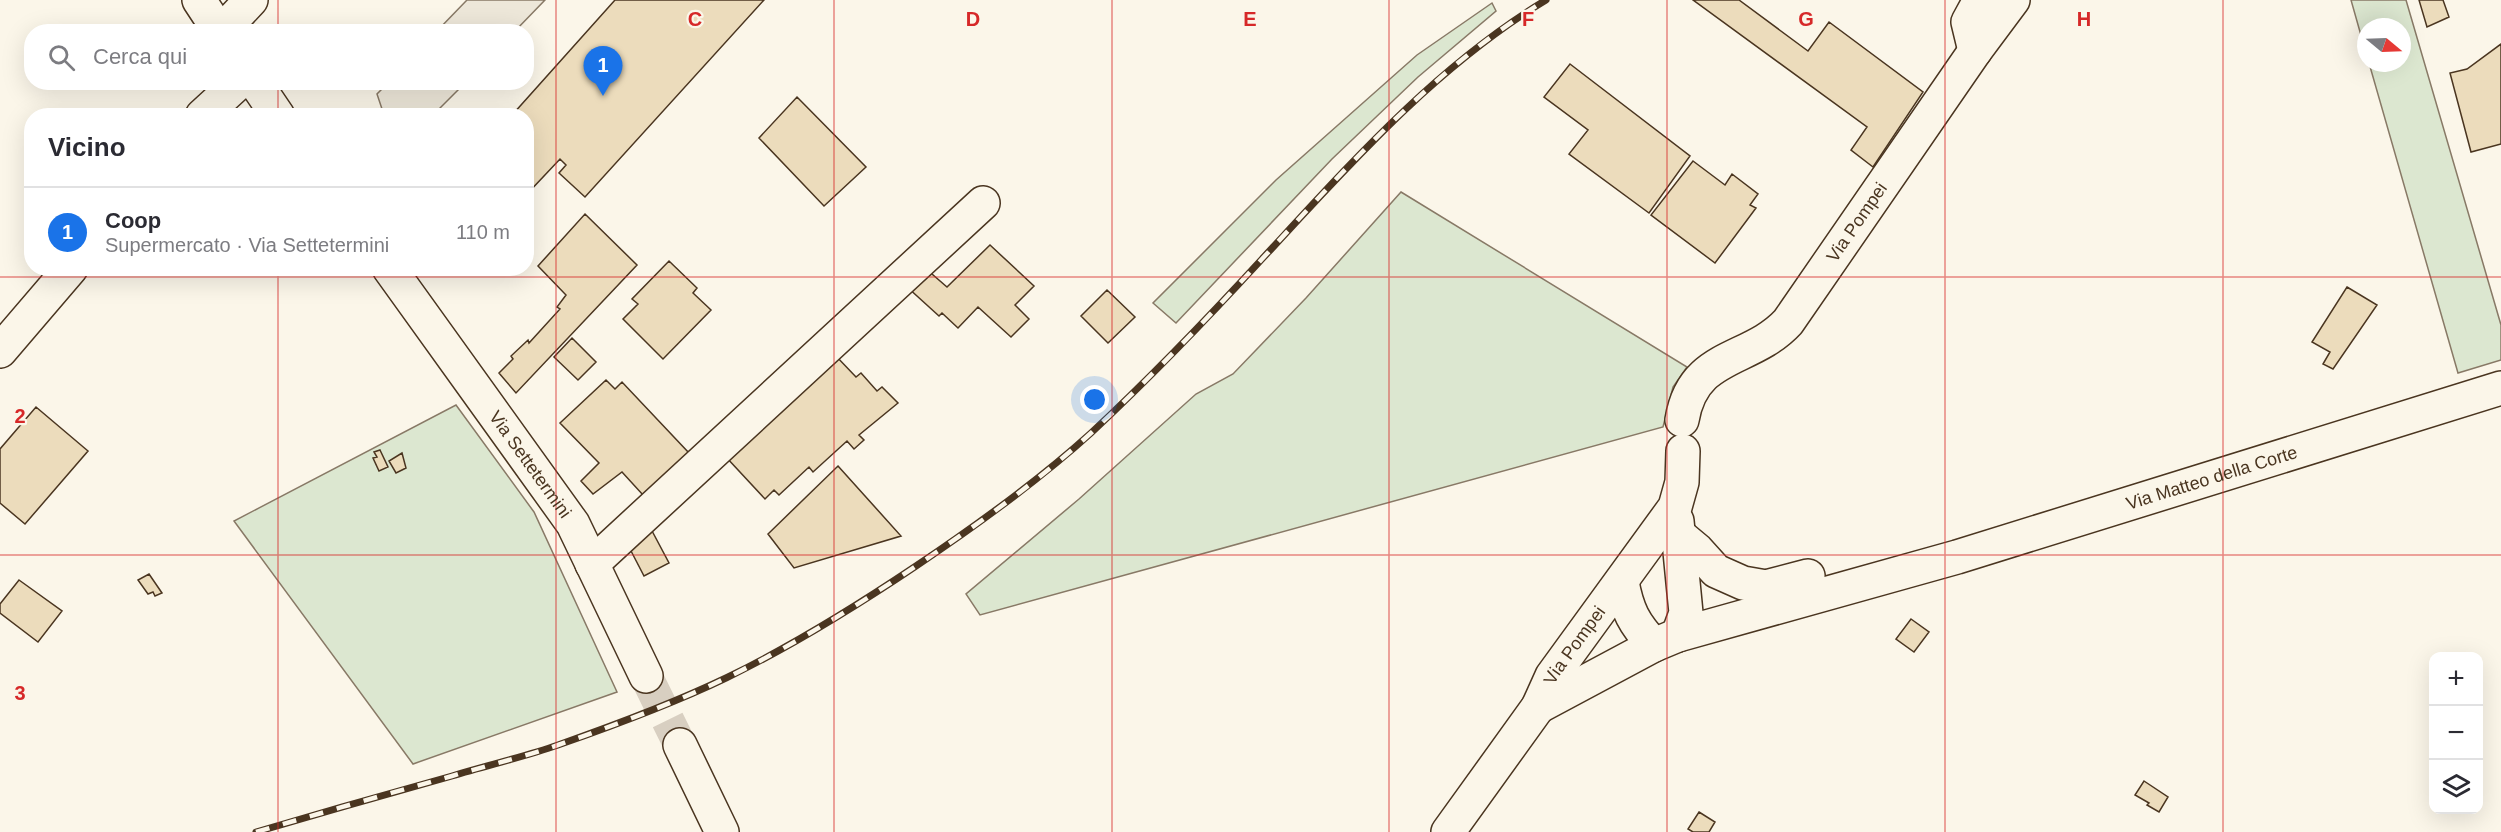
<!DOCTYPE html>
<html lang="it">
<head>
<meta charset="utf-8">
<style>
  :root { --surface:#fff; --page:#f2f2f3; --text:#2b2b33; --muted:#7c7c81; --line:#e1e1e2; --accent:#1a73e8 }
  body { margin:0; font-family:Helvetica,sans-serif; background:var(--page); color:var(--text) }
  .controls { position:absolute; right:18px; bottom:18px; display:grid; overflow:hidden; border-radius:12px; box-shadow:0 6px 24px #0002 }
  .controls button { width:54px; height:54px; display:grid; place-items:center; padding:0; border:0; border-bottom:2px solid var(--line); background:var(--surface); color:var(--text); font:30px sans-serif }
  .compass { position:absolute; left:2357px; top:18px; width:54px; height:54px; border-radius:50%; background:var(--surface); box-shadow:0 6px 24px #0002; rotate:109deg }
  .you { position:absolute; left:1095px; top:400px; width:21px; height:21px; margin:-15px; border:4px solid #fff; border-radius:50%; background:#1a73e8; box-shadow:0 0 0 9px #1a73e833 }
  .badge { display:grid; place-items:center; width:39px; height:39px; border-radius:50%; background:var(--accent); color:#fff; font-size:20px; font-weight:700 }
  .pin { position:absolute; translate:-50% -50px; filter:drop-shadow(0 2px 3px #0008) }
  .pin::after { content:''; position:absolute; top:32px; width:21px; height:18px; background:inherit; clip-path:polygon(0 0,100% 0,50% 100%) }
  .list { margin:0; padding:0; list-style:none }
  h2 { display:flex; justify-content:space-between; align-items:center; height:78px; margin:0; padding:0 24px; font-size:26px }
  h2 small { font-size:20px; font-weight:400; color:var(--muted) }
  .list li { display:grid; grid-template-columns:39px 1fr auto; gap:18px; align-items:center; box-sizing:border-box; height:90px; padding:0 24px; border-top:2px solid var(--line) }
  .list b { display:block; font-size:22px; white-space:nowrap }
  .list p { margin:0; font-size:20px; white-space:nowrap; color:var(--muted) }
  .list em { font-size:20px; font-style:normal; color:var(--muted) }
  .icon { flex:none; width:33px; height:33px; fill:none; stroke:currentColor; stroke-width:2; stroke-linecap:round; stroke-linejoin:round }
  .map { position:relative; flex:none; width:2501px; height:832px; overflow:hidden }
  .search { position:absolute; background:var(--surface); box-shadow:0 6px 24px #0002; left:24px; top:24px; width:510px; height:66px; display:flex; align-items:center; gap:15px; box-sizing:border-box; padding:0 21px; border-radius:24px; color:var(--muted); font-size:22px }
  .panel { position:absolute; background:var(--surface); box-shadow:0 6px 24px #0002; left:24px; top:108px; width:510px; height:168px; border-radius:24px }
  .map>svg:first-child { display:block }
  .green { fill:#dce7d0; stroke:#887966; stroke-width:1.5 }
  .parking { fill:#ede7d9; stroke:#887966; stroke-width:1.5 }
  .building { fill:#ecdcbc; stroke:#4a3520; stroke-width:1.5 }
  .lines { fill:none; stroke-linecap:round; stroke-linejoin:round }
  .major-tunnel { stroke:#d8cfc1; stroke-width:33; stroke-dasharray:33 16; stroke-linecap:butt }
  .minor-casing { stroke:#4a3520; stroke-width:36 }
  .major-casing { stroke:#4a3520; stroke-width:36 }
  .minor { stroke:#fbf6e9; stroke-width:33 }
  .major { stroke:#fbf6e9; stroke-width:33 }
  .rail-casing { stroke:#4a3520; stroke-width:7 }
  .rail { stroke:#fbf6e9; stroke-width:4.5; stroke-dasharray:14; stroke-linecap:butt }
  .grid { fill:none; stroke:#d62828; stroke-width:1.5; stroke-opacity:0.55 }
  .labels { text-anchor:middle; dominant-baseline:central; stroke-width:4.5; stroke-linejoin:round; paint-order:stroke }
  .street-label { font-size:18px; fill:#4a3520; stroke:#fbf6e9 }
  .grid-label { font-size:20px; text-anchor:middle; font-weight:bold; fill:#d62828; stroke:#fbf6e9; stroke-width:4.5; stroke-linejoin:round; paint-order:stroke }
</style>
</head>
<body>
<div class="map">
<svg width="2501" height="832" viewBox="0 0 2501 832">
  <rect width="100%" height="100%" fill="#fbf6e9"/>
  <path class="green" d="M2351,0H2406L2501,325V360L2458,373L2369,63H2402V27H2366V53Z
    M1492,3L1496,11L1418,77L1332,159L1176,323L1153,303L1276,180L1417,55Z
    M1401,192L1687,367L1673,387L1663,427L980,615L966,594L1079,499L1196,394L1233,374L1306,298Z
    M456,405L534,512L617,692L413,764L234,521Z"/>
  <path class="parking" d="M467,0H545L515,31H437Z
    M388,83V82L465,83L433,115H384L377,94Z"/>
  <path class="building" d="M615,0H764L585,197L559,173L566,165L560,159L526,195V116L513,114Z
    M1693,0H1739L1808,51L1829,22L1923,92L1873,167L1851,150L1867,127Z
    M2419,0H2443L2449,17L2427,27Z
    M2501,44V144L2471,152L2450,73L2467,69Z
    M1570,64L1690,156L1649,213L1569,154L1588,130L1544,97Z
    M797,97L866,167L824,206L759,138Z
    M1693,161L1725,185L1732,174L1758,194L1750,205L1756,208L1715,263L1651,215Z
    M585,214L637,265L516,393L499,373L513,359L511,356L528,340L529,343L560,309L557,307L566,295L538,266Z
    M990,245L1034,286L1015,305L1029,319L1011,337L978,307L958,328L942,313L939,316L906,286L925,268L947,287Z
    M669,261L697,288L693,293L711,310L663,359L623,319L638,304L632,299Z
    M2347,287L2377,305L2333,369L2323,364L2330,352L2312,342Z
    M1107,290L1135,317L1108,343L1081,316Z
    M572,338L596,362L578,380L554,357Z
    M835,355L856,377L861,373L877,391L882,387L898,403L859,435L864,440L854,449L847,441L813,472L809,467L779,495L774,490L765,499L726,457Z
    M606,380L615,389L622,382L689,453L643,495L622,472L593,494L581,481L599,463L560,423Z
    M36,407L88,451L25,524L0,503V449Z
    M380,450L388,467L379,471L373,458L377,457L374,452Z
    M402,453L406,468L396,473L389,461Z
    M838,466L901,536L794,568L768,534Z
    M651,529L669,563L644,576L630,549Z
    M149,574L162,593L155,596L153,592L148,594L138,580Z
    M19,580L62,611L38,642L0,613V604Z
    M1911,619L1929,632L1914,652L1896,639Z
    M2144,781L2168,797L2159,812L2147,805L2149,803L2135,795Z
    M1699,812L1715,822L1709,832H1693L1688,829Z"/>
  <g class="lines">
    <path class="major-tunnel" d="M646,676L680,745"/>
    <g class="minor-casing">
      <g id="minor">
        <path d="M221,32L251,0"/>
        <path d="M1975,51L1968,22L1980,0"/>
        <path d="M202,116L239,82"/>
        <path d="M0,351L71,268"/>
        <path id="s1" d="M1682,420C1693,352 1750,363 1788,322L1975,51L2013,0"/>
        <path d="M1677,521L1686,613L1678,635"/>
        <path d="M1679,535L1697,550L1716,571L1743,583L1766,587L1808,576"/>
        <path d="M592,564L983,203"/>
        <path d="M1622,582C1627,610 1634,624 1654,645"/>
        <path id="s2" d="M1538,707L1654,645L1678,635L1957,557L2501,388"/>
        <path id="s3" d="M1448,832L1538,707L1552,676L1675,507L1682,482L1683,451"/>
      </g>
    </g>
    <g class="major-casing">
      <g id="major">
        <path d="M199,0L220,32"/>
        <path d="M255,82L278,116"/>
        <path id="s4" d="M389,268L573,524L646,676"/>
        <path d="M680,745L722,832"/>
      </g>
    </g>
    <use href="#minor" class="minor"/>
    <use href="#major" class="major"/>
    <g class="rail-casing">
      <path id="rail" d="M256,832C321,813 387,794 452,776C488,765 524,757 558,745C615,725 672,704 726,678C792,646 855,607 916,566C977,525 1037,482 1091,433C1151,377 1207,319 1262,259C1349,165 1435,67 1546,0"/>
    </g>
    <use href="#rail" class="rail"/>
  </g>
  <path class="grid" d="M278,0V32M556,0V832M834,0V832M1112,0V832M1389,0V832M1667,0V832M1945,0V832M2223,0V832M278,82V116M278,268V832M0,277H2501M0,555H2501"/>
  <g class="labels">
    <g class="street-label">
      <text stroke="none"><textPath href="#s1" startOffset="272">Via Pompei</textPath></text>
      <text stroke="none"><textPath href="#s4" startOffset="242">Via Settetermini</textPath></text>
      <text stroke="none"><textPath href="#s2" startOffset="714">Via Matteo della Corte</textPath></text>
      <text stroke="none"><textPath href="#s3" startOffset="226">Via Pompei</textPath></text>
    </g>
  </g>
  <g class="grid-label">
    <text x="695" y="26">C</text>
    <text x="973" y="26">D</text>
    <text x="1250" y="26">E</text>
    <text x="1528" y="26">F</text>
    <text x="1806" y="26">G</text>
    <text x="2084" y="26">H</text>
    <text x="20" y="423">2</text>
    <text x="20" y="700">3</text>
  </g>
</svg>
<div class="controls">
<button>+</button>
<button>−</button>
<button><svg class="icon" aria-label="layers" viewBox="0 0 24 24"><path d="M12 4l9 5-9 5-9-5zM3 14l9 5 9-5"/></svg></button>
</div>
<svg class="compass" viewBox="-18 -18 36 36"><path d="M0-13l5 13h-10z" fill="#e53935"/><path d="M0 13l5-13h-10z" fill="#7c7c81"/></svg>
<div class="you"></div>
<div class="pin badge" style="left:603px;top:96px">1</div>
<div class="search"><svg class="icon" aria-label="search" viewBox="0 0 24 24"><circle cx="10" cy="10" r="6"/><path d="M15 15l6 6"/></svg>Cerca qui</div>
<section class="panel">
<h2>Vicino<small></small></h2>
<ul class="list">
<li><span class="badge">1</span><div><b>Coop</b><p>Supermercato · Via Settetermini</p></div><em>110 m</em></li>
</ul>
</section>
</div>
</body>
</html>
